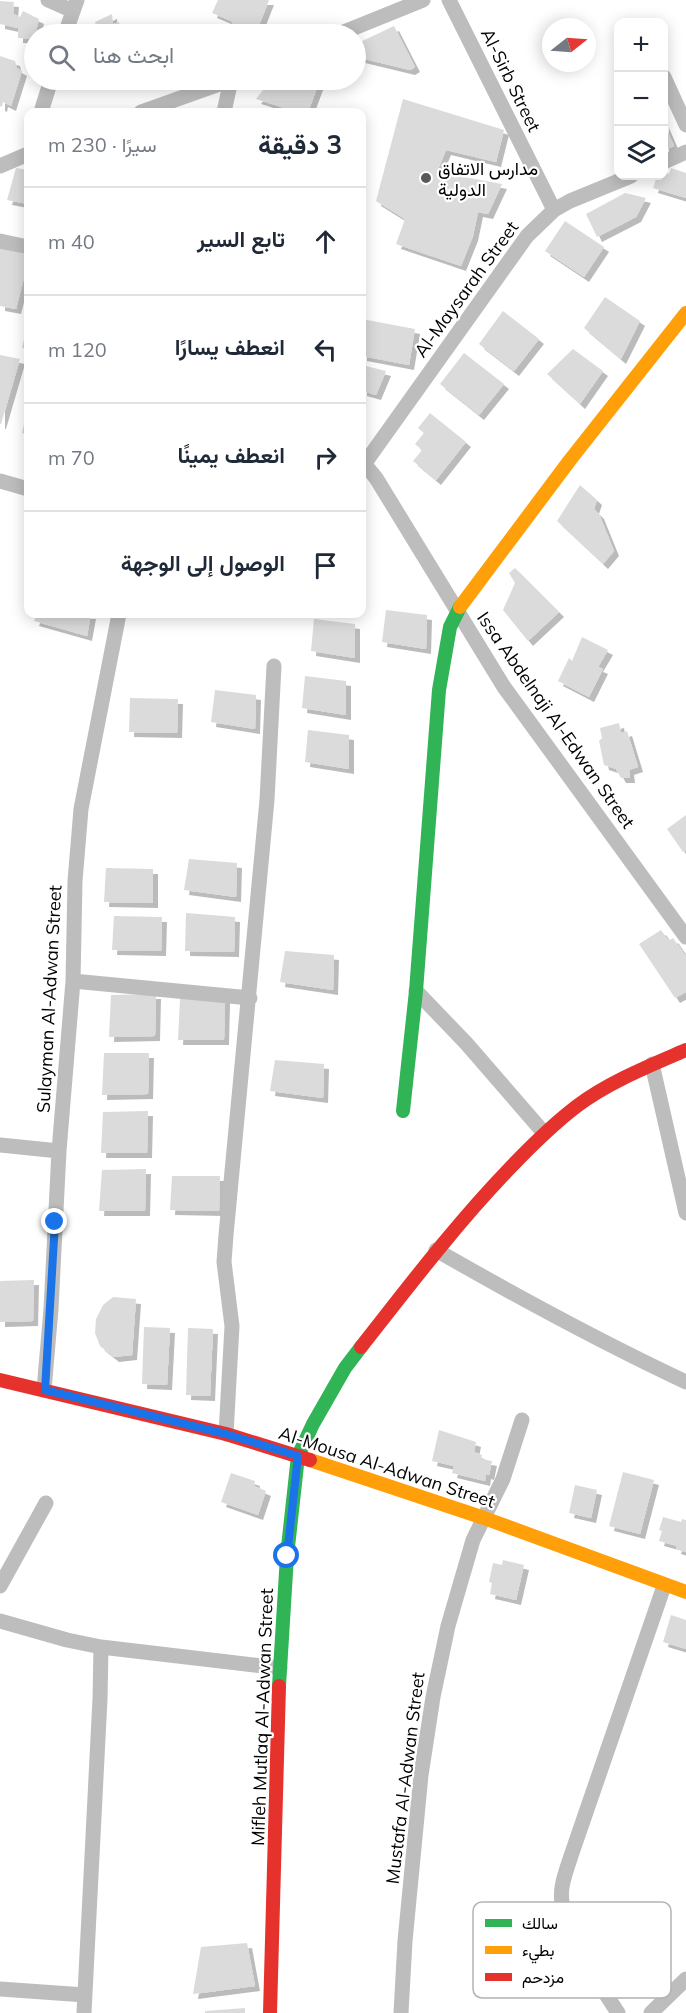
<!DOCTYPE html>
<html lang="ar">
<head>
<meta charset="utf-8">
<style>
  :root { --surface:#fff; --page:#f2f2f3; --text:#1f2937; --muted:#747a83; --line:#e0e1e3 }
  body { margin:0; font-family:Mulish,Vazirmatn,sans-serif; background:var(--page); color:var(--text); direction:rtl }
  .controls { position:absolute; right:18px; top:18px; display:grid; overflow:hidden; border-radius:12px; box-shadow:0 3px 15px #0003 }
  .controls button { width:54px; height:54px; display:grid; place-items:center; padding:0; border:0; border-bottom:2px solid var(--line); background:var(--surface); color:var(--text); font:30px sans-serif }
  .compass { position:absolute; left:542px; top:18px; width:54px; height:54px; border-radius:50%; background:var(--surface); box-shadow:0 3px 15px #0003; rotate:73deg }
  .stop { position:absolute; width:18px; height:18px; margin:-14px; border:4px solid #1a73e8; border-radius:50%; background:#fff }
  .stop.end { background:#1a73e8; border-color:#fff; box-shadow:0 2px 6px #0008 }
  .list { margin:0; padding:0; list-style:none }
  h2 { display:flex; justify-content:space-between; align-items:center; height:78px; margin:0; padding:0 24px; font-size:26px }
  h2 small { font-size:20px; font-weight:400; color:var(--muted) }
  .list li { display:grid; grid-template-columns:39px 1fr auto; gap:18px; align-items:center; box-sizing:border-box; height:108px; padding:0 24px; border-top:2px solid var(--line) }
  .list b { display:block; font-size:22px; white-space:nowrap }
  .list em { font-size:20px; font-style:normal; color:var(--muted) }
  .icon { flex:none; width:33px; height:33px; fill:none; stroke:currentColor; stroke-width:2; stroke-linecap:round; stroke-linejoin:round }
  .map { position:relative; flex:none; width:686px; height:2013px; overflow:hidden; direction:ltr }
  .search { position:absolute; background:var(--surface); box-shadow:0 3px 15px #0003; left:24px; top:24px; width:342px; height:66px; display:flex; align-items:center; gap:15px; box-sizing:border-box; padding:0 21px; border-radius:33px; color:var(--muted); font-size:22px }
  .panel { position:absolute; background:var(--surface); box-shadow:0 3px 15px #0003; left:24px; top:108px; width:342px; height:510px; border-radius:12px; direction:rtl }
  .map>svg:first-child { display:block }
  .building { fill:#dbdbdb; filter:url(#shadow) }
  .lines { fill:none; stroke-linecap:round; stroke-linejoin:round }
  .street { stroke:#bdbdbd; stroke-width:15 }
  .fast { stroke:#30b455; stroke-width:14 }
  .slow { stroke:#ff9f0a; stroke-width:14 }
  .jam { stroke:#e5322d; stroke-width:14 }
  .route { stroke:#1a73e8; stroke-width:8 }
  .poi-dot { fill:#595959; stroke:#fff; stroke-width:2 }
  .labels { text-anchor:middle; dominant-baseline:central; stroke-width:4.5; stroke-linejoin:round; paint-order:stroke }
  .street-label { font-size:18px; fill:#000; stroke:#fff }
  .poi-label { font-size:18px; fill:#000; stroke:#fff; text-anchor:start }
  .key { fill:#fff; stroke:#b2b2b2; stroke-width:1.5 }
  .key-label { font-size:16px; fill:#000 }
</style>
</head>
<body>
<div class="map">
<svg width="686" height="2013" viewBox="0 0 686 2013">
  <defs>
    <filter id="shadow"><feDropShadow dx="5" dy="5" stdDeviation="0" flood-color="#0004"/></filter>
  </defs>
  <rect width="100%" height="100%" fill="#fff"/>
  <path class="building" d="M218,0H269L258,28L240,33L231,21L212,13Z
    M0,1L14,2L13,14L20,17L23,11L39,19L34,39L18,38V28L0,24Z
    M112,14L113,24L119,22L122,34H99L95,22Z
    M394,26L415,67L410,70L356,57V44Z
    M0,56L15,61L17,68L22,71L11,106L3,102L2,107L0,106Z
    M280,80H320L308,112H297L256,99L267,85Z
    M403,99L504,130L496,162L446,150L437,172L502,184L488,214L478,212L473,236L461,266L396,244L405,219L376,201Z
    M664,123L674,146L664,151Z
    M16,168L27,170L28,168V204L7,200Z
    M671,168L686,173V198L653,188L657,176L661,178L664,172L669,174Z
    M625,193L646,198L636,217L597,237L586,214Z
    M565,221L604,247L584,277L545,251Z
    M0,248L28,255V262L16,309L0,306Z
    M605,297L640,321L621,359L584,328Z
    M503,311L539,339L514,371L479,344Z
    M362,319L415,329L409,365L362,356Z
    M28,322V349L22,348Z
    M573,349L603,371L580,404L547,374Z
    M464,353L504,384L479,415L440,384Z
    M0,355L20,359L1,424H0Z
    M362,365L386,371L376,395L362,391Z
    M28,407V435L22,433Z
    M430,413L466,442L436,480L413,461L422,450L415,444L424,433L418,428Z
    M580,485L597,500L594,509L599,514L614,551L603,564L557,521Z
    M515,568L559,612L528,641L503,610L515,583L509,573Z
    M386,610L427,615L426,649L382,642Z
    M37,614H91L87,636L34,621Z
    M314,619L355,624V658L311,651Z
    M582,637L608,650L598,667L603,669L589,697L558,681L569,658L572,661Z
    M305,676L346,681V715L302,708Z
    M215,690L256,695L255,729L211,722Z
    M130,698L178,699L177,733L129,732Z
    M619,723L621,733L627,731L638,767L629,770L630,778H621L616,769L604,765L599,741L602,738L600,728Z
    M308,730L349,735V769L305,762Z
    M686,815V850L683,852L667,829Z
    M189,859L237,863L236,897L184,890Z
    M106,868L153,869V903L104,902Z
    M186,913L235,917L234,952L185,951Z
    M114,916L162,917L161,951L112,950Z
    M661,930L669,941L673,938L686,956V992L675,998L639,944Z
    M285,951L334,955L333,990L280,982Z
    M156,994L155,1036L109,1037L111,995Z
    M225,998L224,1040H178L180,999Z
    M104,1053H149L148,1094L102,1095Z
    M275,1060L324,1064L323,1098L270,1091Z
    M148,1111L147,1153H101L103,1112Z
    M146,1169L145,1211H99L102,1170Z
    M172,1176H220L219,1211L170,1210Z
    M34,1280L33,1321L0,1322V1281Z
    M113,1297L136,1299L132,1355L114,1357L100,1346L95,1333L96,1319L103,1305Z
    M144,1327L170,1328L167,1385L142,1384Z
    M188,1328L213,1329L210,1396L186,1395Z
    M439,1430L476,1442L474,1452L482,1455L481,1459L492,1461L489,1475L486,1474L485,1481L452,1473L454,1466L432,1461Z
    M623,1472L654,1480L640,1534L609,1526Z
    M231,1473L255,1481L254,1486L266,1491L258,1515L221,1502Z
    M575,1485L597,1490L591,1518L569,1513Z
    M663,1517L681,1522L682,1519L686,1520V1552L676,1549L677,1546L659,1541L662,1531L659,1530Z
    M503,1560L524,1565L516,1600L490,1594L492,1583L489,1582L493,1563L502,1565Z
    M671,1615L686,1620V1649L663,1642Z
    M247,1943L255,1986L193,1994L201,1947Z
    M245,2008V2013H205V2011Z"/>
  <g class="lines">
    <path class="street" d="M48,0L73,11
      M449,0L554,210
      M65,34L77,0
      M339,34L423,0
      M664,77L686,125
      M41,112L51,80
      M141,112L231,80
      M224,112L231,80
      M664,162L686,152
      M0,166L28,154
      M0,241L28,247
      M362,461L376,478L504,687L686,937
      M365,463L527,236L554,210L570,201L631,176
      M0,481L28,489
      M73,981L250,998
      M416,991L466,1043L544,1133
      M652,1064L686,1213
      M0,1145L59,1151
      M436,1250C518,1297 601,1342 686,1382
      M44,1390L51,1309L59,1151L73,981L75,881L81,809L119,614
      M226,1434L232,1326L224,1262L226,1235L267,800L274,666
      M0,1586L46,1503
      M0,1621L67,1640L101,1647L280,1668
      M0,1989L85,1995
      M84,2013L100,1699L101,1647
      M401,2013L405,1941L421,1775L433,1697L448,1626L473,1540L503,1479L522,1420
      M618,2013C598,1980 556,1928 562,1887C564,1875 569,1862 573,1850L664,1586
      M651,2013L686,1979"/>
    <path class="fast" d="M403,1111L416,991L439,690L450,627L460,607
      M279,1686L287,1556L298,1456L313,1424L345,1368L361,1347"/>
    <path class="slow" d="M460,607L570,460L686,313
      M310,1460L484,1518L686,1592"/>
    <path class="jam" d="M361,1347C409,1286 456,1224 510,1168C531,1146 552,1125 577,1106C609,1082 649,1066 686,1050
      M0,1380L226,1434L310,1460
      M270,2013L279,1686"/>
  </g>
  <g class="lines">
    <path class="route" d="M55,1222L45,1390L226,1434L298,1456L287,1556"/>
  </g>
  <circle class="poi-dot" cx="426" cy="178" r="6"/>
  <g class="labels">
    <g class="street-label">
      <text transform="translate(511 80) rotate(64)">Al-Sirb Street</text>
      <text transform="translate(466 289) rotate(-54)">Al-Maysarah Street</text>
      <text transform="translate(556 720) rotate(55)">Issa Abdelnaji Al-Edwan Street</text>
      <text transform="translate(49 999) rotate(-87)">Sulayman Al-Adwan Street</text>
      <text transform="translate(387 1467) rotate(18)">Al-Mousa Al-Adwan Street</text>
      <text transform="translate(262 1717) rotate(-88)">Mifleh Mutlaq Al-Adwan Street</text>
      <text transform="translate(405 1778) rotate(-83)">Mustafa Al-Adwan Street</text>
    </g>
    <g class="poi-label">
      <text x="438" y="168">مدارس الاتفاق<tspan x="438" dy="21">الدولية</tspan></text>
    </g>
  </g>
  <rect x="473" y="1902" width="198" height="96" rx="9" class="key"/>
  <rect x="485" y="1919" width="27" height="8" fill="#30b455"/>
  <rect x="485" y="1946" width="27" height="8" fill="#ff9f0a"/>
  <rect x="485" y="1973" width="27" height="8" fill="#e5322d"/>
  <g class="key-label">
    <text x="522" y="1929">سالك</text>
    <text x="522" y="1956">بطيء</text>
    <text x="522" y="1983">مزدحم</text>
  </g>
</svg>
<div class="controls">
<button>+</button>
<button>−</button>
<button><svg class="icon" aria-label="layers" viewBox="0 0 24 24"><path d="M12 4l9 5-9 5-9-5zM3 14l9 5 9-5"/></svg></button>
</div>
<svg class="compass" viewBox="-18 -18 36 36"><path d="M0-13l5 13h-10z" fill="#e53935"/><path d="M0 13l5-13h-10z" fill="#747a83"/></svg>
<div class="stop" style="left:287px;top:1556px"></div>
<div class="stop end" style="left:55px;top:1222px"></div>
<div class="search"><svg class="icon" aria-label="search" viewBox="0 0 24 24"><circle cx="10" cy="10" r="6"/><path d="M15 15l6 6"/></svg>ابحث هنا</div>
<section class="panel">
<h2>3 دقيقة<small>سيرًا · 230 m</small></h2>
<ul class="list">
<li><svg class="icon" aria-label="ahead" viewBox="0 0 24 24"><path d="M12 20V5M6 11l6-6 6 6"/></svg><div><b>تابع السير</b></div><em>40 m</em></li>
<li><svg class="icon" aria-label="left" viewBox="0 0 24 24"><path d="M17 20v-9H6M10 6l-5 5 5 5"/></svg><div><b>انعطف يسارًا</b></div><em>120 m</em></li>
<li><svg class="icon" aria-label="right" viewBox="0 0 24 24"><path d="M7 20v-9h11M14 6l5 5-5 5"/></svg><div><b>انعطف يمينًا</b></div><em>70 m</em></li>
<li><svg class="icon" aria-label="arrive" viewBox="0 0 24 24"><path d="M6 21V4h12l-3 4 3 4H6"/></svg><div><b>الوصول إلى الوجهة</b></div></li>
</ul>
</section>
</div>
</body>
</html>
